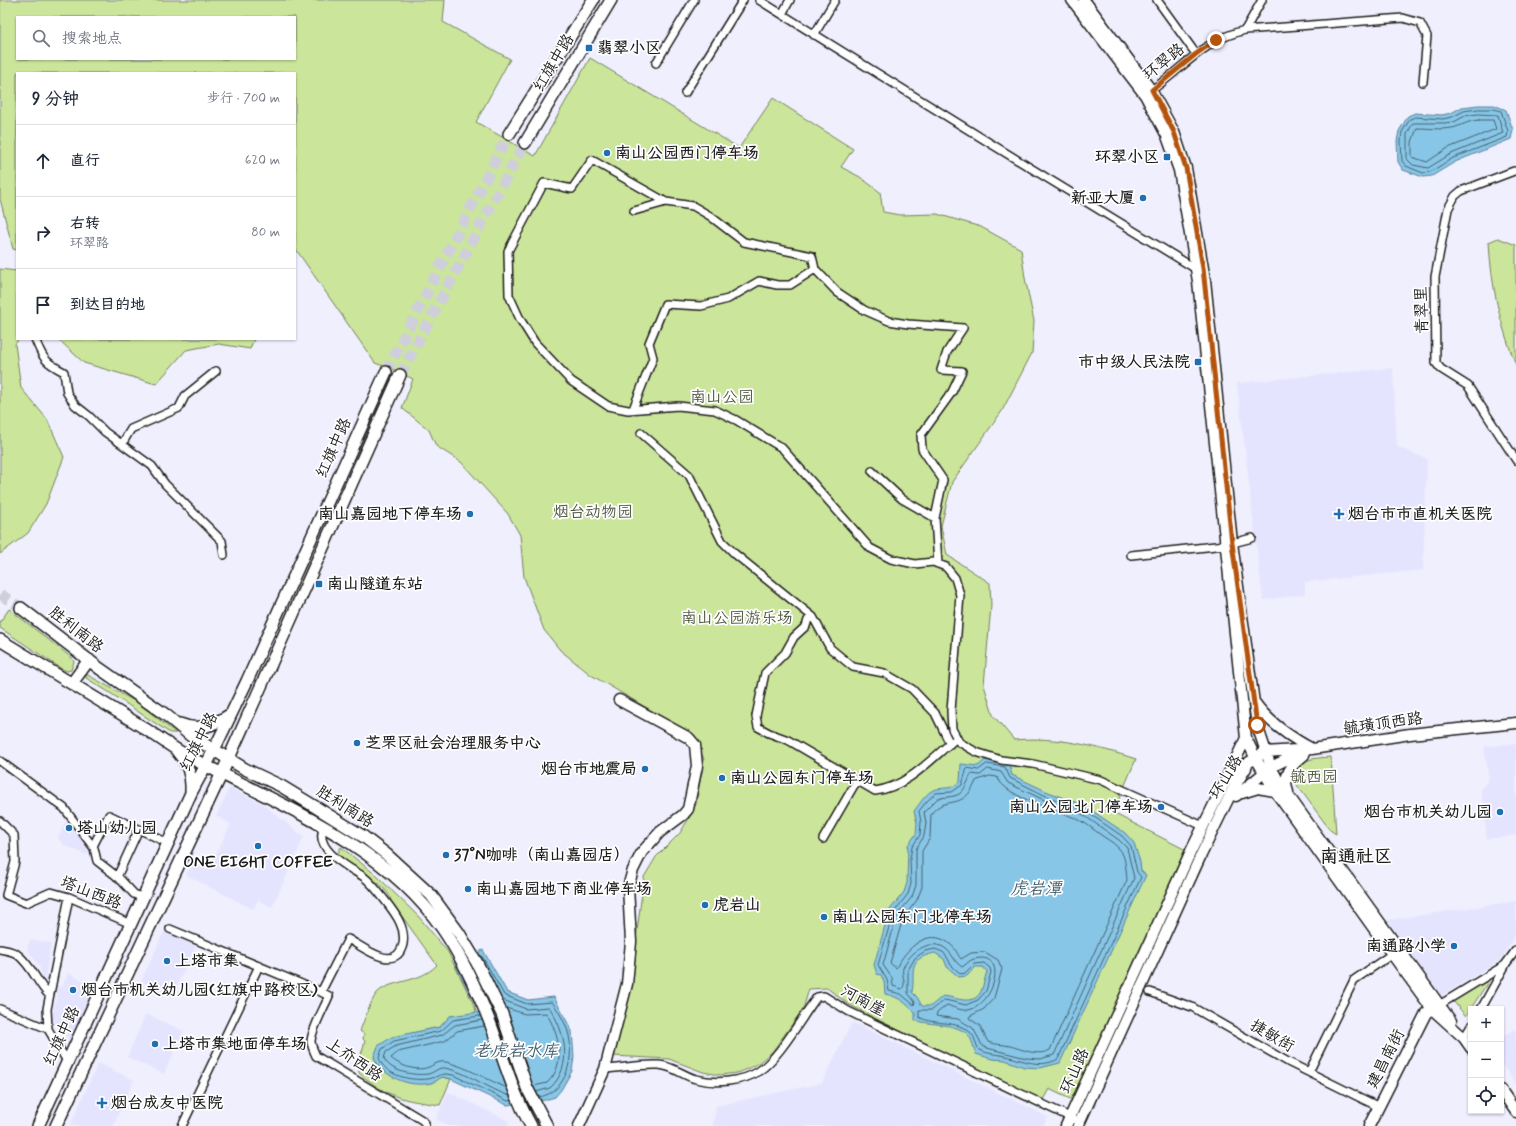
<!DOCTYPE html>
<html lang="zh">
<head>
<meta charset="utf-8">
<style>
  :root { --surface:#fff; --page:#f6f6f7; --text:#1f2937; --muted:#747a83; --line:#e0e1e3 }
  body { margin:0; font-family:Mynerve,"LXGW WenKai TC",sans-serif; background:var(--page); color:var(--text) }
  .controls { position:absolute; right:12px; bottom:12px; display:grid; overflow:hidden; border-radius:0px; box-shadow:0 1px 3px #0004 }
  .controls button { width:36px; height:36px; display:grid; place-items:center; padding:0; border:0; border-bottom:1px solid var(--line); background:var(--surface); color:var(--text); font:20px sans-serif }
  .stop { position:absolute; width:12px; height:12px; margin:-9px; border:3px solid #b45309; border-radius:50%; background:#fff }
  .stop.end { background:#b45309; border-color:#fff; box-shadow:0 1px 4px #0008 }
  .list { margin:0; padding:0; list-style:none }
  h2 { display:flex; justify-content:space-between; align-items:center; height:52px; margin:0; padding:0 16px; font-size:17px }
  h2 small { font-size:13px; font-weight:400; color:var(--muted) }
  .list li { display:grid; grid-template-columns:26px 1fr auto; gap:12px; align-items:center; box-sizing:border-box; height:72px; padding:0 16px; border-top:1px solid var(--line) }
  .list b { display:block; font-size:15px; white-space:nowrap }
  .list p { margin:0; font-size:13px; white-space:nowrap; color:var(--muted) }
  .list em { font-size:13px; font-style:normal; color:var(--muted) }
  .icon { flex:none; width:22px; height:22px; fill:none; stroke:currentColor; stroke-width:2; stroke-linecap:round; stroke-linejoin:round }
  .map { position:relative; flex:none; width:1516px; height:1126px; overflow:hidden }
  .search { position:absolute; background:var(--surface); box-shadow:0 1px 3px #0004; left:16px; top:16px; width:280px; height:44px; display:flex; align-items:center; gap:10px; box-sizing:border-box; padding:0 14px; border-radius:0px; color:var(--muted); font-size:15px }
  .panel { position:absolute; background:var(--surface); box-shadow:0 1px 3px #0004; left:16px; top:72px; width:280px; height:268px; border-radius:0px }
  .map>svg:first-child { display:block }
  .built { fill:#e4e4fe }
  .green { fill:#cbe59b; stroke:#74805c; fill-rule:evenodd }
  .water { fill:#87c6e7; stroke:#5c8296; fill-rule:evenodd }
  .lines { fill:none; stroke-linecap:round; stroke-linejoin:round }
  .shore { stroke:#47606d; stroke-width:1 }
  .primary-tunnel { stroke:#cfcfdc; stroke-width:11; stroke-dasharray:11 5.5; stroke-linecap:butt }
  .street-casing { stroke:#1c1c1c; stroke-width:10 }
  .secondary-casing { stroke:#1c1c1c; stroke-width:13 }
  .primary-casing { stroke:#1c1c1c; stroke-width:14 }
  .street { stroke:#fff; stroke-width:7 }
  .secondary { stroke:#fff; stroke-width:10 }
  .primary { stroke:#fff; stroke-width:11 }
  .route { stroke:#b45309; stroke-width:5 }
  .poi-dot { fill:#1f6fb2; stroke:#fff; stroke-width:1.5 }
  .labels { text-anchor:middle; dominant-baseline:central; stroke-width:3.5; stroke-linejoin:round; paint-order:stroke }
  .poi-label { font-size:16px; font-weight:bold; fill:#1c1c1c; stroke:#fff; text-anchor:start }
  .street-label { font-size:16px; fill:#1c1c1c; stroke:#fff }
  .park-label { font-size:16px; fill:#515842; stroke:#fff }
  .water-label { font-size:17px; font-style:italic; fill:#47606d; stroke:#fff }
  .quarter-label { font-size:18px; font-weight:bold; fill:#1c1c1c; stroke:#fff }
</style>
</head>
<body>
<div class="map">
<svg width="1516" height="1126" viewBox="0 0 1516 1126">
  <rect width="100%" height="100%" fill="#efeffe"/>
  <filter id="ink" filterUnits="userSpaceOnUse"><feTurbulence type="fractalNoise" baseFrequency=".025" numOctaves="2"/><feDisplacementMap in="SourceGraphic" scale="8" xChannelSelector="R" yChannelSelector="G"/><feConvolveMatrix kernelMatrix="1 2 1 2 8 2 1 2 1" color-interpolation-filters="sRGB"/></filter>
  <g filter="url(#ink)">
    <path class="built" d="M1393,368L1397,447L1427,459L1423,570L1305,582V594L1263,600L1237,383Z
      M1516,743V835L1487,839L1481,789L1489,779L1484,747Z
      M230,788L261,803L304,837L272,907L258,900L253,909L186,875L194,860L209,868L231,824L216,816Z
      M68,817L92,848L89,853L86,855L64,845L58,838Z
      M1516,901V932L1502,959L1434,1000L1383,921Z
      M166,928L197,943L172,996L141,981Z
      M30,940L51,943L45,979L62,987L68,973L96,987L71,1043L51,1018L58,994L43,984L40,968L27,948Z
      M146,1014L184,1031L164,1074L127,1057Z
      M852,1022L1048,1117L1043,1126H713L716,1106L822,1083Z
      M1514,1029L1516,1032V1084L1501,1063V1038Z
      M98,1063L134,1080L113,1126H70Z
      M448,1092L509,1121L507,1126H450L436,1119Z"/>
    <path class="green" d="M0,0H445L443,22L510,59L476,122L535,156L590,58L739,148L773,98L853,149L841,167L860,177L880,192L883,212L900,215L937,214L981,227L1021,249L1025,278L1034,321L1032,353L1002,411L952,482L941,526L947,555L990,583L991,606L984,685L993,715L1014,740C1057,736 1095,746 1136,759L1113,813L1186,850L1072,1100L1049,1089L1043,1100L882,1022L848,1004L827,988L809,989L803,1009L772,1052L756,1065L737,1073L720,1075L703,1072L669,1059L612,1056L629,993L644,877L656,857L680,833L689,818L696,804L704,759L693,735L591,675L560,650L544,630L524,577L520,535L508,514L461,462L436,446L429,430L402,408L413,379L395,370L375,363L295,248V73H17V250L13,249L0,199ZM17,17H295V59H17Z
      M1498,238L1516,245V365C1500,325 1491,285 1489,242Z
      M0,269L17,271V339H19L15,344L21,388L47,419L64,457L46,504L28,533L0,554Z
      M58,339H254L250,349L219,344L186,350L156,384L84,363Z
      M9,609L72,658L74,662L71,670L67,671L62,669L0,628V622Z
      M86,674L138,703L176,733H170C142,715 115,695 86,678Z
      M1331,757L1336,834L1330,830L1297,785C1287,759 1314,758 1331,757Z
      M341,847L376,875L418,916L448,952L475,1007L476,1012L469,1015L450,1016L440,1027L412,1033L379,1046L374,1057L378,1066L383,1071L431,1083L442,1077L451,1079L440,1105C403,1100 388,1098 359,1073V1062L365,1041L363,1039L364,1034L360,1031C363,1023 372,997 378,992C393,979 418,984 437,965L391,901C388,883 351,867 337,855Z
      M1490,979L1466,1016L1453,1001Z"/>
    <path class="water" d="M1478,105H1494L1506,110L1513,130L1511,139L1455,162L1432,176L1423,177L1403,170L1398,162L1397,141L1399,131L1408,116L1415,113L1442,115L1451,113L1462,107Z
      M985,760L1009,764L1012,775L1046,791L1085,806L1125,833L1134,843L1140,862L1141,871L1146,875L1060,1063L1040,1068L1024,1067L1005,1060L992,1059L976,1054C974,1049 972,1040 969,1036C957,1022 930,1026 915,1020V1013C905,1002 899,997 885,994L884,982L881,975L877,974L874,965L889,911L904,892L907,883L908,845L916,834L917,823L914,811C920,804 927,790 937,789C948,787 949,790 960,782L961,764L978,766ZM935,953L944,959L947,967L959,977L967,976L975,967H982L987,971C985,977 984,983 982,989C975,1008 956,997 943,996L931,1006H922L917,997L912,992C916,972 905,959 935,953Z
      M483,950L507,992L528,1000L554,997L572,1031L574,1057L572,1071L561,1090L555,1097L545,1100L507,1105L451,1079L442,1077C439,1079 435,1082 431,1083C410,1088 382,1077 374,1057L378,1046L392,1037L440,1027L450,1016L479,1012L454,962Z"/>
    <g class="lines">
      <path class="shore" d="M1478,109H1494L1501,111L1508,131L1507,137L1453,158L1430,172L1423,173L1406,166L1402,161L1401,141L1402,132L1410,119L1416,117L1443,119L1452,117L1464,111Z
        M1478,114L1498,115L1503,133L1451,154L1428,168L1413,165L1407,159V134L1413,123H1444L1454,122L1465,116Z
        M1479,120H1493L1496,129L1448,148L1427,162L1412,157V142L1417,128C1429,128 1440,130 1452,128C1462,126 1467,121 1479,120Z
        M987,764L1005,767L1010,778L1044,795L1084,810L1122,836L1131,846L1137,872L1141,877L1058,1059C1040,1069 1023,1060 1006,1056C996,1054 988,1054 979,1050C976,1045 975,1037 971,1033C956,1019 935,1026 919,1017V1010H932L945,1000L966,1005L978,1000L986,991L991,972L990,968L984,963L974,964L965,973L961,974L951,965L947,957L943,952L935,949L925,951L915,958L908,970V993L915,1002L914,1005L901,994L889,991L887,980L878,965L893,913L908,894L911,884L910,859L912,847L920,835L921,822L919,811L927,801L936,793L952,792L962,785L967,768L978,770Z
        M988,769L1001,772L1008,783L1042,799L1082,814L1119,840L1127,848L1134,878L1054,1055L1040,1059L1026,1058L983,1047L973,1028L958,1019L936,1016L937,1013L947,1005C953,1007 961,1011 968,1010C994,1006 1010,950 974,959C969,960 966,965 962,967C954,962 953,954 946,949C931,937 909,952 903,968C901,975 907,983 902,989L893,986L892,978L883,965L897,915L912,897L916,885V849L924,836L926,823L924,812L938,798C961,796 962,796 971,774L980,775Z
        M990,776L997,777C1007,799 1058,809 1079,820C1088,824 1096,832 1104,837C1110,841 1117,845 1121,851C1126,859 1126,871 1127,880L1050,1050C1037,1057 1022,1049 1010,1046C1002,1044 995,1045 988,1042L980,1026L969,1018L970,1016L984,1009L994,998L1002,969L998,960L985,952L971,953L961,959C957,954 956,949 950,944C928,926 906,949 896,968L890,963L903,918L917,900L922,887V851L930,838L931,814C945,794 963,813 976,781Z
        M480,955L482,956L504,995L527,1004L552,1002C558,1010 565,1022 568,1032C575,1056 567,1093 539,1097
        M503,1000L526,1009L549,1007C565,1031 574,1066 550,1088L536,1092
        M506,1008L525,1014L546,1013C559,1033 567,1065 547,1083L534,1086
        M480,1016L453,1020L441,1031L394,1041L382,1049L379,1058C385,1076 411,1081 428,1079C440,1077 439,1072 453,1075L508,1101L512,1100
        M482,1020L455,1025L442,1035L396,1046L386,1052L384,1058C389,1072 415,1076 428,1074C434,1073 438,1067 445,1068C467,1072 488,1089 510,1096
        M484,1026L457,1031L445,1041L398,1052L391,1058C400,1066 417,1072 429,1067C435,1064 439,1061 446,1062C467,1067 488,1080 507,1088"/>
      <path class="primary-tunnel" d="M386,372L509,134
        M400,375L525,143
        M0,594L21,608"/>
      <g class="street-casing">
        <path id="street" d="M759,0L993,145L1196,269L1199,268
          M1157,0L1196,54
          M782,14L790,0
          M1245,30L1262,0
          M814,35L835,0
          M656,63L694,0
          M1149,92C1183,69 1203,40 1245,30L1403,18L1420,23L1427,36L1423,82
          M685,93L743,0
          M1514,171L1461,191L1455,196L1448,209L1435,277L1436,363L1441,369L1468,386L1516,460
          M634,211L666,202
          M35,339C43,359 45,362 64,372L67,393L75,405L89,416L105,432L152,466L165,484L222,541L224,555
          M633,409L653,358L649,343L665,304L701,306L728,299L759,281L777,285H790L815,269
          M641,433L689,475L722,541L735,554L813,617L830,648L853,667L884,673L912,689L935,713L950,744
          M122,444L131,429L179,408L185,396L216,371
          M872,471L902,499L935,518
          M1131,555L1225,545L1252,538
          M938,564L935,518L943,480L922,449L921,435L952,392L962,371L941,370L947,352L963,328L908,324L889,321L864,310L837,292L815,269L812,256L744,242L710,216L693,206L666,202L592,160L572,189L544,183L508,251L509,295L520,319L535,343L571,381L608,406L628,410L678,406L715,410L736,420L782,448L870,548L891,559L915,564L933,562L946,567L955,578L960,595L951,711L952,729L959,742L976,752L1001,760L1033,764L1101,780L1203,826
          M813,617L808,620L806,626L794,637L785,653L765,673L756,716L758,727L769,733L788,740L875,791C907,787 930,760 953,741
          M0,761L64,808L94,848L97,861L119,878L134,894L143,898
          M0,821L14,835L15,862L6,895L26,903L51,892L69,897L131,924
          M324,827C312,849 350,868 364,877C373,884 396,913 400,923C403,929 404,938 403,944C396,974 363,947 348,939L321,992L329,996C324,1008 312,1029 311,1041C311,1046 314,1051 316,1056L422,1120L425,1123V1126
          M823,839L856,782
          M93,846L109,815L168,843
          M117,877L139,829
          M170,929L321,992
          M0,949C5,950 14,951 18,955C32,966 37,983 49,995
          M1150,992L1192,1007L1288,1062L1379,1107
          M1436,1007L1505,965L1516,950
          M0,1009L48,1029
          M1481,1009L1505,966
          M1464,1038L1471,1026
          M68,1063L48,1029L47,1009L69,897
          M605,1069C622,1068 641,1064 659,1065C673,1066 684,1076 696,1079C715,1084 743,1082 759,1071C780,1057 801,1018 817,997L824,996L848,1011L1080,1122
          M1309,1072L1354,980L1392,954
          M182,1126L259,966"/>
      </g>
      <g class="secondary-casing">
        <path id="secondary" d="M1072,0L1145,95L1167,136L1179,170L1198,281L1246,738L1255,757L1275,791L1392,954L1432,1009L1464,1038L1471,1048
          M1084,0L1151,90L1174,132L1186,168L1205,280L1232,543L1257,725L1271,767L1280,784L1451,1021
          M1255,703C1269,723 1290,737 1312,749
          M1227,777L1246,738
          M1288,792C1282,776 1291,765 1304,755
          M1242,793L1258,788L1275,791
          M1236,796L1271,767L1300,753
          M1501,1090L1516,1112
          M579,1126L605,1069L627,984L631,942L628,887L633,870L642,852L660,832L683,815L688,809L697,766L695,745L689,738L619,700
          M1066,1126L1191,851L1225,782L1237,770L1265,752L1312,749L1410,734L1516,723
          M1078,1126L1201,855L1233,789L1246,768
          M1369,1126L1426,1013L1432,1009"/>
      </g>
      <g class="primary-casing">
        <path id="primary" d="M509,134L593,0
          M525,143L611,0
          M21,608L99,668L166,715L191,736L245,769L281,786L309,803L364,837L386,854L431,895L459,933L477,963L502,1014L527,1088L547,1126
          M0,640C43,666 86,692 128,718C147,729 164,742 182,753C273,803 379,839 442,928C462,957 478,992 491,1025C504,1060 513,1093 531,1126
          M72,683L89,660
          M180,724C199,732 214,725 231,714
          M177,751C187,762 192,775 191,790
          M38,1126L191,793L214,750L247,681L386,372
          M56,1126L229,758L400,375"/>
      </g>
      <use href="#street" class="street"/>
      <use href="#secondary" class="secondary"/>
      <use href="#primary" class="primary"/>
    </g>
  </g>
  <g class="lines" filter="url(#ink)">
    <path class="route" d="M1216,40L1196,54L1152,90L1174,132L1186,168L1203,268L1232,543L1257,725"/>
  </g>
  <g class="poi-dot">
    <rect x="585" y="44" width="8" height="8" rx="2"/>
    <circle cx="607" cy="153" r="4"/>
    <rect x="1163" y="153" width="8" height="8" rx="2"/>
    <circle cx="1143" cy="198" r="4"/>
    <rect x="1194" y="358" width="8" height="8" rx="2"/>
    <circle cx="470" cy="514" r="4"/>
    <path d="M1337 508h4v4h4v4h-4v4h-4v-4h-4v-4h4z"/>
    <rect x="315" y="580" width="8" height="8" rx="2"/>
    <circle cx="357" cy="743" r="4"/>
    <circle cx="645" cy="769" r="4"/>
    <circle cx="722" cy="778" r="4"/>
    <circle cx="1161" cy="807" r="4"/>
    <circle cx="1500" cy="812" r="4"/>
    <circle cx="69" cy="828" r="4"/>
    <circle cx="258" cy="846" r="4"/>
    <circle cx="446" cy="855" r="4"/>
    <circle cx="468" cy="889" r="4"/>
    <circle cx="705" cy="905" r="4"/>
    <circle cx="824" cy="917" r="4"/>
    <circle cx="1454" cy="946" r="4"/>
    <circle cx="167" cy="961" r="4"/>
    <circle cx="73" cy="990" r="4"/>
    <circle cx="155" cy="1044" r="4"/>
    <path d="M100 1097h4v4h4v4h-4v4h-4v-4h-4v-4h4z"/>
  </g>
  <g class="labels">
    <g class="poi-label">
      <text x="597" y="48">翡翠小区</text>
      <text x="615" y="153">南山公园西门停车场</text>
      <text x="1159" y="157" text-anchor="end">环翠小区</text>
      <text x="1135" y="198" text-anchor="end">新亚大厦</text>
      <text x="1190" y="362" text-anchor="end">市中级人民法院</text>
      <text x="462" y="514" text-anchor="end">南山嘉园地下停车场</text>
      <text x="1348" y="514">烟台市市直机关医院</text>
      <text x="327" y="584">南山隧道东站</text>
      <text x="365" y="743">芝罘区社会治理服务中心</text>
      <text x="637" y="769" text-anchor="end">烟台市地震局</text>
      <text x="730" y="778">南山公园东门停车场</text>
      <text x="1153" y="807" text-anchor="end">南山公园北门停车场</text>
      <text x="1492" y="812" text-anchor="end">烟台市机关幼儿园</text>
      <text x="77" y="828">塔山幼儿园</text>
      <text x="454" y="855">37°N咖啡（南山嘉园店）</text>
      <text x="258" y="862" text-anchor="middle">ONE EIGHT COFFEE</text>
      <text x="476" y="889">南山嘉园地下商业停车场</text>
      <text x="713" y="905">虎岩山</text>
      <text x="832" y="917">南山公园东门北停车场</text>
      <text x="1446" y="946" text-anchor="end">南通路小学</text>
      <text x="175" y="961">上塔市集</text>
      <text x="81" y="990">烟台市机关幼儿园(红旗中路校区)</text>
      <text x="163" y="1044">上塔市集地面停车场</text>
      <text x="111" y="1103">烟台成友中医院</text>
    </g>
    <g class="street-label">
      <text transform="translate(1164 62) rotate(-39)">环翠路</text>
      <text transform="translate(554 63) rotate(-59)">红旗中路</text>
      <text transform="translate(1422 310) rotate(-91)">青翠里</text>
      <text transform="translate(334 448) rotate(-66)">红旗中路</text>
      <text transform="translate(76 630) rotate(38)">胜利南路</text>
      <text transform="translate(1383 724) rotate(-8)">毓璜顶西路</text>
      <text transform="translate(199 742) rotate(-63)">红旗中路</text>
      <text transform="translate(1226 777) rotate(-59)">环山路</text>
      <text transform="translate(345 807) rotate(32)">胜利南路</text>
      <text transform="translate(91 893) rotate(21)">塔山西路</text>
      <text transform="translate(863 1001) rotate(28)">河南崖</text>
      <text transform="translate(62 1036) rotate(-65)">红旗中路</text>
      <text transform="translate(1272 1036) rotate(30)">捷敏街</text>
      <text transform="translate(1386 1059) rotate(-63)">建昌南街</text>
      <text transform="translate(354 1060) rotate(34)">上夼西路</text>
      <text transform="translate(1075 1071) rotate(-66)">环山路</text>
    </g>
    <g class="park-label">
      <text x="722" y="397">南山公园</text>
      <text x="593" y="512">烟台动物园</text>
      <text x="737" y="618">南山公园游乐场</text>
      <text x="1314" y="777">毓西园</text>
    </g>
    <g class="water-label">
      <text x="1036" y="889">虎岩潭</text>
      <text x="516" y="1051">老虎岩水库</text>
    </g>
    <g class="quarter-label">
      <text x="1356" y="857">南通社区</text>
    </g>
  </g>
</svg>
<div class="controls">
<button>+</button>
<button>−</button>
<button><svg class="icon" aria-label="locate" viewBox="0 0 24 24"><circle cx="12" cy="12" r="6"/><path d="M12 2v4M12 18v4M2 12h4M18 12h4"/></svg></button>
</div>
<div class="stop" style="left:1257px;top:725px"></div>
<div class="stop end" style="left:1216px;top:40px"></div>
<div class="search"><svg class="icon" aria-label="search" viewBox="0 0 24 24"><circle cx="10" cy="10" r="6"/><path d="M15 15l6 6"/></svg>搜索地点</div>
<section class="panel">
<h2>9 分钟<small>步行 · 700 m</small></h2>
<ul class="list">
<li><svg class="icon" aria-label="ahead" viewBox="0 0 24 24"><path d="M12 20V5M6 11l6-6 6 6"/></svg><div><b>直行</b></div><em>620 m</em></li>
<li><svg class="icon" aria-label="right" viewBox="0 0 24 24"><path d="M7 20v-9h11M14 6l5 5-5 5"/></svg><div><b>右转</b><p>环翠路</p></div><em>80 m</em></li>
<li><svg class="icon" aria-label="arrive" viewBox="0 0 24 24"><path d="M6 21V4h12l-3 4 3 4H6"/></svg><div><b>到达目的地</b></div></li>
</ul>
</section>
</div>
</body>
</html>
